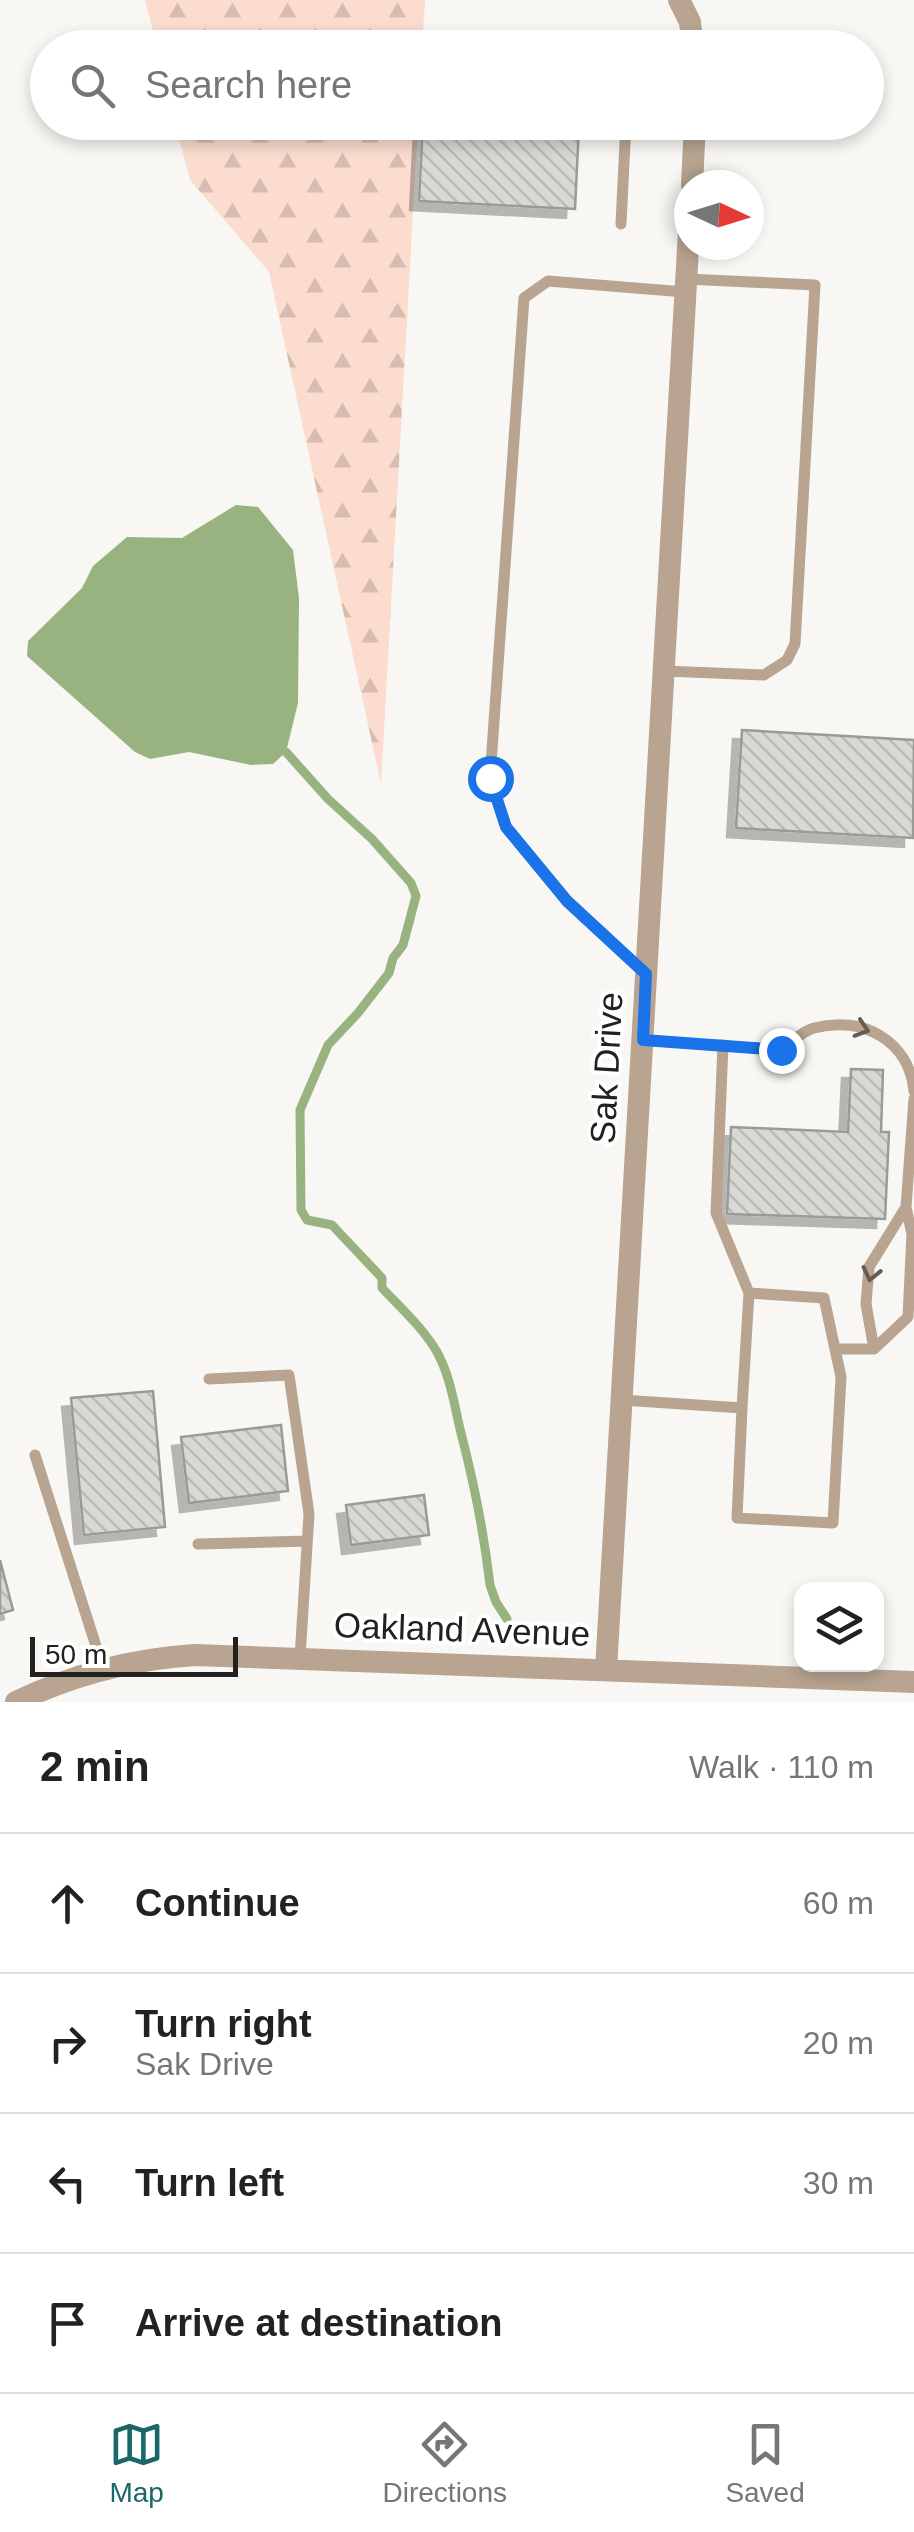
<!DOCTYPE html>
<html lang="en">
<head>
<meta charset="utf-8">
<style>
  :root { --surface:#fff; --page:#f6f6f6; --text:#222; --muted:#767676; --line:#e0e0e0; --accent:#196767 }
  body { margin:0; font-family:Helvetica,sans-serif; background:var(--page); color:var(--text) }
  .controls { position:absolute; right:30px; bottom:30px; display:grid; overflow:hidden; border-radius:20px; box-shadow:0 5px 15px #0003 }
  .controls button { width:90px; height:90px; display:grid; place-items:center; padding:0; border:0; border-bottom:2px solid var(--line); background:var(--surface); color:var(--text); font:50px sans-serif }
  .compass { position:absolute; left:674px; top:170px; width:90px; height:90px; border-radius:50%; background:var(--surface); box-shadow:0 5px 15px #0003; rotate:94deg }
  .scale { position:absolute; left:30px; bottom:25px; width:208px; box-sizing:border-box; padding-left:10px; border:5px solid #222120; border-top:0; font-size:28px; line-height:35px; white-space:nowrap; color:#222120; -webkit-text-stroke:8px #fff; paint-order:stroke }
  .stop { position:absolute; width:30px; height:30px; margin:-22px; border:8px solid #1a73e8; border-radius:50%; background:#fff }
  .stop.end { background:#1a73e8; border-color:#fff; box-shadow:0 2px 10px #0008 }
  .list { margin:0; padding:0; list-style:none }
  h2 { display:flex; justify-content:space-between; align-items:center; height:130px; margin:0; padding:0 40px; font-size:42px }
  h2 small { font-size:32px; font-weight:400; color:var(--muted) }
  .list li { display:grid; grid-template-columns:65px 1fr auto; gap:30px; align-items:center; box-sizing:border-box; height:140px; padding:0 40px; border-top:2px solid var(--line) }
  .list b { display:block; font-size:38px; white-space:nowrap }
  .list p { margin:0; font-size:32px; white-space:nowrap; color:var(--muted) }
  .list em { font-size:32px; font-style:normal; color:var(--muted) }
  .icon { flex:none; width:55px; height:55px; fill:none; stroke:currentColor; stroke-width:2; stroke-linecap:round; stroke-linejoin:round }
  .map { position:relative; flex:none; width:914px; height:1702px; overflow:hidden }
  .search { position:absolute; background:var(--surface); box-shadow:0 5px 15px #0003; left:30px; right:30px; top:30px; height:110px; display:flex; align-items:center; gap:25px; box-sizing:border-box; padding:0 35px; border-radius:55px; color:var(--muted); font-size:38px }
  .sheet { height:690px; background:var(--surface) }
  nav { display:flex; justify-content:space-around; align-items:center; box-sizing:border-box; height:140px; border-top:2px solid var(--line); background:var(--surface); font-size:28px; color:var(--muted) }
  nav a { display:grid; justify-items:center; gap:5px }
  nav .on { color:var(--accent) }
  .map>svg:first-child { display:block }
  .forest { fill:url(#forest-firs) }
  .water { fill:#98b380 }
  .lines { fill:none; stroke-linecap:round; stroke-linejoin:round }
  .stream { stroke:#98b380; stroke-width:9 }
  .building { fill:url(#building-back-hatch); stroke:#9a9b97; stroke-width:2.5; filter:url(#shadow) }
  .lane { stroke:#b8a491; stroke-width:11 }
  .street { stroke:#b8a491; stroke-width:22 }
  .oneway { stroke:#665c53 }
  .route { stroke:#1a73e8; stroke-width:12 }
  .labels { text-anchor:middle; dominant-baseline:central; stroke-width:8; stroke-linejoin:round; paint-order:stroke }
  .street-label { font-size:35px; fill:#222120; stroke:#fff }
</style>
</head>
<body>
<div class="map">
<svg width="914" height="1702" viewBox="0 0 914 1702">
  <defs>
    <pattern id="forest-firs" width="22" height="20" patternUnits="userSpaceOnUse" patternTransform="scale(2.5)"><rect width="22" height="20" fill="#fbdccf"/><path d="M5 1l3.5 6h-7zM16 11l3.5 6h-7z" fill="#d7bcb1"/></pattern>
    <pattern id="building-back-hatch" width="6" height="6" patternUnits="userSpaceOnUse" patternTransform="scale(2.5)"><rect width="6" height="6" fill="#d8d8d4"/><path d="M-1 5l2 2M0 0l6 6M5-1l2 2" fill="none" stroke="#b9b9b6"/></pattern>
    <filter id="shadow"><feDropShadow dx="-9" dy="9" stdDeviation="0" flood-color="#0004"/></filter>
  </defs>
  <rect width="100%" height="100%" fill="#f8f7f3"/>
  <path class="forest" d="M145,0H425L422,47H157Z
    M175,123H418L381,784L269,272L190,180Z"/>
  <path class="water" d="M236,505L258,507L293,550L299,598L298,703L286,752L273,764L251,765L189,752L150,759L135,752L27,656L28,641L82,588L93,566L127,537L182,538Z"/>
  <g class="lines">
    <path class="stream" d="M286,752L328,799L372,839L411,883L416,896L403,945L393,958L389,973L358,1013L328,1045L300,1110L301,1210L307,1220L332,1225L382,1278V1288C401,1308 423,1328 437,1352C451,1378 454,1405 461,1433C474,1483 484,1533 490,1585L496,1602L507,1619"/>
  </g>
  <path class="building" d="M423,122L579,126L575,209L419,201Z
    M742,730L914,740L913,838L736,828Z
    M851,1069L883,1070L881,1132H889L885,1219L727,1214L731,1127L848,1132Z
    M153,1391L165,1527L84,1535L71,1398Z
    M281,1425L288,1491L189,1503L181,1437Z
    M424,1495L429,1535L351,1545L346,1505Z
    M0,1560L13,1610L0,1614Z"/>
  <g class="lines">
    <path class="lane" d="M621,224L626,122
      M664,671L764,675L787,660L795,644L815,285L686,279
      M645,973L567,901L506,827L490,778L524,298L548,281L685,292
      M643,1040L781,1050C791,1042 803,1031 814,1028C863,1015 909,1041 914,1091
      M723,1045L716,1213L749,1293
      M835,1349H874L908,1317L912,1234L906,1207L914,1099
      M874,1349L866,1304L869,1267L906,1207
      M209,1379L289,1375L309,1514L300,1658
      M622,1400L742,1408L737,1518L833,1523L841,1377L824,1298L749,1293L742,1408
      M35,1455L103,1668
      M198,1544L307,1541"/>
    <path class="street" d="M679,0L690,22L693,48
      M692,185L695,122
      M606,1670L689,231
      M16,1702C74,1674 131,1659 195,1655L914,1682"/>
  </g>
  <defs><path id="oneway-chevron" d="M-2-3.5L2.5 0L-2 3.5" fill="none" stroke-width="1.6" stroke-linecap="round" stroke-linejoin="round" transform="scale(2.5)"/></defs>
  <g class="oneway">
    <use href="#oneway-chevron" transform="translate(862 1029) rotate(18)"/>
    <use href="#oneway-chevron" transform="translate(871 1274) rotate(103)"/>
  </g>
  <g class="lines">
    <path class="route" d="M490,778L506,827L567,901L646,974L643,1040L781,1050"/>
  </g>
  <g class="labels">
    <g class="street-label">
      <text transform="translate(606 1068) rotate(-87)">Sak Drive</text>
      <text transform="translate(462 1629) rotate(2)">Oakland Avenue</text>
    </g>
  </g>
</svg>
<div class="controls">
<button><svg class="icon" aria-label="layers" viewBox="0 0 24 24"><path d="M12 4l9 5-9 5-9-5zM3 14l9 5 9-5"/></svg></button>
</div>
<svg class="compass" viewBox="-18 -18 36 36"><path d="M0-13l5 13h-10z" fill="#e53935"/><path d="M0 13l5-13h-10z" fill="#767676"/></svg>
<div class="scale">50 m</div>
<div class="stop" style="left:490px;top:778px"></div>
<div class="stop end" style="left:781px;top:1050px"></div>
<div class="search"><svg class="icon" aria-label="search" viewBox="0 0 24 24"><circle cx="10" cy="10" r="6"/><path d="M15 15l6 6"/></svg>Search here</div>
</div>
<section class="sheet">
<h2>2 min<small>Walk · 110 m</small></h2>
<ul class="list">
<li><svg class="icon" aria-label="ahead" viewBox="0 0 24 24"><path d="M12 20V5M6 11l6-6 6 6"/></svg><div><b>Continue</b></div><em>60 m</em></li>
<li><svg class="icon" aria-label="right" viewBox="0 0 24 24"><path d="M7 20v-9h11M14 6l5 5-5 5"/></svg><div><b>Turn right</b><p>Sak Drive</p></div><em>20 m</em></li>
<li><svg class="icon" aria-label="left" viewBox="0 0 24 24"><path d="M17 20v-9H6M10 6l-5 5 5 5"/></svg><div><b>Turn left</b></div><em>30 m</em></li>
<li><svg class="icon" aria-label="arrive" viewBox="0 0 24 24"><path d="M6 21V4h12l-3 4 3 4H6"/></svg><div><b>Arrive at destination</b></div></li>
</ul>
</section>
<nav>
<a class="on"><svg class="icon" aria-label="map" viewBox="0 0 24 24"><path d="M3 6l6-2 6 2 6-2v14l-6 2-6-2-6 2zM9 4v14M15 6v14"/></svg>Map</a>
<a><svg class="icon" aria-label="directions" viewBox="0 0 24 24"><path d="M12 3l9 9-9 9-9-9zM9 14v-3h6M13 9l2 2-2 2"/></svg>Directions</a>
<a><svg class="icon" aria-label="saved" viewBox="0 0 24 24"><path d="M7 4h10v16l-5-4-5 4z"/></svg>Saved</a>
</nav>
</body>
</html>
